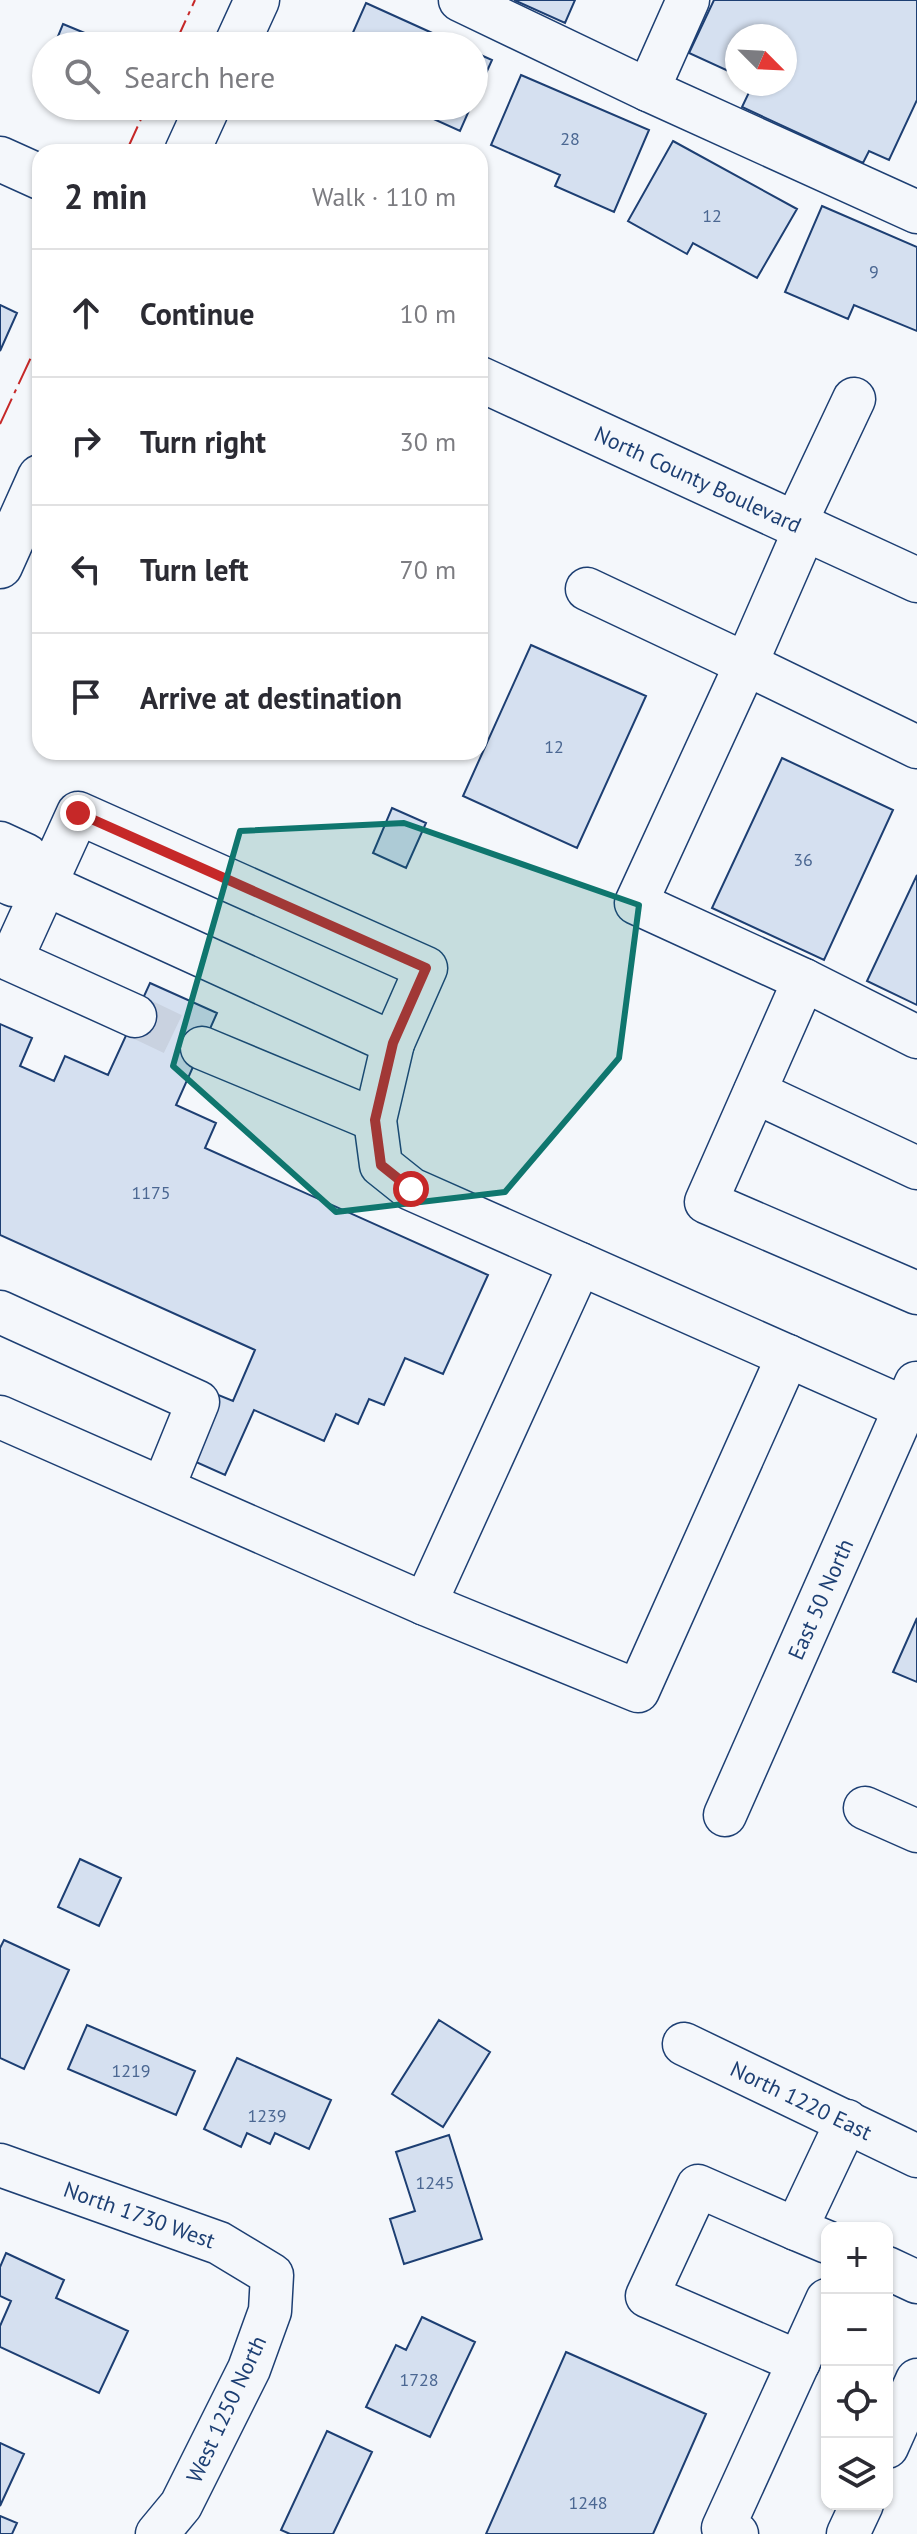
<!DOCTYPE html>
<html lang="en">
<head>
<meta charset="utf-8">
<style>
  :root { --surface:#fff; --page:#f2f2f3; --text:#2b2b33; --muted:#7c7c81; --line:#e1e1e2 }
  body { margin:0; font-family:"PT Sans",sans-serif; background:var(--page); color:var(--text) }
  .controls { position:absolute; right:24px; bottom:24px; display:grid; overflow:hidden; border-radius:16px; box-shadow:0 2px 6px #0004 }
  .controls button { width:72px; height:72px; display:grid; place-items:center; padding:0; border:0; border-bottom:2px solid var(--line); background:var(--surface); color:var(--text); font:40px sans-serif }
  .compass { position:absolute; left:725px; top:24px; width:72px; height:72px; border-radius:50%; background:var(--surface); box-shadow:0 2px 6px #0004; rotate:114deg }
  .stop { position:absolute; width:24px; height:24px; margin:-18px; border:6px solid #c62828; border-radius:50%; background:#fff }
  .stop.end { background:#c62828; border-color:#fff; box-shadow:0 2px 8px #0008 }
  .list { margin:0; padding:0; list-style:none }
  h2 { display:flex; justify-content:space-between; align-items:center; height:104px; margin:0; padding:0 32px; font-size:34px }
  h2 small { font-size:26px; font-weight:400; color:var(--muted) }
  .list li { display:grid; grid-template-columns:52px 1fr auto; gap:24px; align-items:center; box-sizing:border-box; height:128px; padding:0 32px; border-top:2px solid var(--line) }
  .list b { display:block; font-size:30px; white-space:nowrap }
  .list em { font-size:26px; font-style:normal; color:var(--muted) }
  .icon { flex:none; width:44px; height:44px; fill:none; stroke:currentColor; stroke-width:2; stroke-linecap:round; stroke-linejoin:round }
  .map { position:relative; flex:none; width:917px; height:2534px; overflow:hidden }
  .search { position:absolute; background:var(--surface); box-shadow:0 2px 6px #0004; left:32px; top:32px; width:456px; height:88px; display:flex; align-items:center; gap:20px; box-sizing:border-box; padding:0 28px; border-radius:44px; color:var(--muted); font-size:30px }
  .panel { position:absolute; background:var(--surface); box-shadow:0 2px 6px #0004; left:32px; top:144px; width:456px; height:616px; border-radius:24px }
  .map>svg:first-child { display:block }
  .building { fill:#d5e0f0; stroke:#1d3f73; stroke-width:2 }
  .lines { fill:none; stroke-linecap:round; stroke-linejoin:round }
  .minor-tunnel { stroke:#c9d2e0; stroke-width:42; stroke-dasharray:42 21; stroke-linecap:butt }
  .minor-casing { stroke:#1d3f73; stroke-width:45 }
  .major-casing { stroke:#1d3f73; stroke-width:47 }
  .minor { stroke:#f4f7fb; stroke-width:42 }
  .major { stroke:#f4f7fb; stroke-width:44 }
  .power { stroke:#c62828; stroke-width:2; stroke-dasharray:28 6 4 6; stroke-linecap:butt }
  .route { stroke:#c62828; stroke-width:10 }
  .marked { fill:#0f766e; fill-opacity:0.2; stroke:#0f766e; stroke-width:6; stroke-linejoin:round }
  .labels { text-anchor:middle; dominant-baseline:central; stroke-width:6; stroke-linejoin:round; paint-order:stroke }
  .number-label { font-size:18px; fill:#4b6792 }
  .street-label { font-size:22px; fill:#1d3f73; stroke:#f4f7fb }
</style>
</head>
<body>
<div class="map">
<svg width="917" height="2534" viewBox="0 0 917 2534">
  <rect width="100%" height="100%" fill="#f4f7fb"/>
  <path class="building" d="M514,0H575L565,23Z
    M714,0H917V100L889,160L869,151L863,163L742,107L753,84H785V36H737V75L689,53Z
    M366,3L461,46H347Z
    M63,24L116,46H54Z
    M474,52L492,60L474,100Z
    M521,75L649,130L614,212L555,186L560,175L491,145Z
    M405,106H471L460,131Z
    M673,141L797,209L757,278L693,243L687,254L628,221Z
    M822,206L917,247V331L854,305L848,319L785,292Z
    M0,305L17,313L0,351Z
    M531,645L646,696L577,848L463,796Z
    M782,758L893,810L824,960L712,908Z
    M392,808L426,823L406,868L373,853Z
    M917,875V1005L867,981Z
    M150,983L217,1013L176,1105L216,1123L205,1148L488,1275L443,1374L405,1358L384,1405L369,1399L358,1424L336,1414L324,1441L254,1410L225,1475L187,1458L216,1394L233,1401L255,1350L0,1235V1024L32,1038L20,1066L54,1081L65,1056L108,1075Z
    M917,1618V1682L893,1672Z
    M80,1859L121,1878L99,1926L58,1907Z
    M4,1940L69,1970L24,2069L0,2058V1948Z
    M439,2020L490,2052L443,2127L392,2094Z
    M87,2025L195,2071L176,2115L68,2069Z
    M237,2058L331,2100L309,2149L275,2133L270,2144L247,2133L241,2147L204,2129Z
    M449,2135L482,2239L404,2264L390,2219L415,2211L396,2152Z
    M6,2253L64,2280L56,2298L128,2331L99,2393L0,2347V2326L11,2301L0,2296V2267Z
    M422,2317L475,2342L430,2437L366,2407L396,2345L406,2350Z
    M566,2352L706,2414L653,2534H486Z
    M327,2431L372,2452L333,2534H290L281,2530Z
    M0,2443L24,2454L0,2506Z
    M0,2516L17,2523L12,2534H0Z"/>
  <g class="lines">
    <path class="minor-tunnel" d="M135,1016L202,1048"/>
    <g class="minor-casing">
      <g id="minor">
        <path d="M460,0L648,90L688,0"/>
        <path d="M648,90L917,212"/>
        <path d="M795,524L854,399"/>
        <path d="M587,589L746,664L805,529"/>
        <path d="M917,747L746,664L636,903L804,980L917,1037"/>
        <path d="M0,843L26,855L29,877"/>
        <path d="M0,879L13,885L29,877L393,1043L375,1120L381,1165L411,1189L905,1408"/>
        <path d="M804,980L706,1202L917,1293"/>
        <path d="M135,1016L11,960L78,813L426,968L393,1043"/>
        <path d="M202,1048L375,1120"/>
        <path d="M755,1092L917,1168"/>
        <path d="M0,1312L198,1402L163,1488"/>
        <path d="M0,1417L425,1604L580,1264"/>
        <path d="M425,1604L638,1691L788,1356"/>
        <path d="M865,1808L917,1831"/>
        <path id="s1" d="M725,1815L916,1383"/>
        <path id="s2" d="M684,2044L917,2156"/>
        <path id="s3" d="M0,2165L219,2243L272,2275L270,2311L249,2369L181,2505L157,2534"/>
        <path d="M796,2229L698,2186L647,2296L799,2362"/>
        <path d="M827,2242L796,2229L847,2121"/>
        <path d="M887,2268L917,2282"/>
        <path d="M887,2447L917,2380"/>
        <path d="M737,2534L723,2528L827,2300"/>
        <path d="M848,2534L862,2504"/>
      </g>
    </g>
    <g class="major-casing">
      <g id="major">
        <path d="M236,46L257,0"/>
        <path d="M187,152L208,106"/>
        <path d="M0,159L40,177"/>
        <path id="s4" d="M480,379L917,580"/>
        <path d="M0,566L40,477"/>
      </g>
    </g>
    <use href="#minor" class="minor"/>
    <use href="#major" class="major"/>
    <path class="power" d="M174,46L195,0
      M126,152L147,106
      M0,424L40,338"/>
  </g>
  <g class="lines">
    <path class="route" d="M78,813L426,968L393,1043L375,1120L381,1165L411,1189"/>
  </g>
  <path class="marked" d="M404,823L639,905L619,1058L505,1192L336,1212L173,1066L240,831Z"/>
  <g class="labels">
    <g class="number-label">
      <text x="570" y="138">28</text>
      <text x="712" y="215">12</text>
      <text x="874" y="271">9</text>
      <text x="554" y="746">12</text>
      <text x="803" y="859">36</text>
      <text x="151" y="1192">1175</text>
      <text x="131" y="2070">1219</text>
      <text x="267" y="2115">1239</text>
      <text x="435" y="2182">1245</text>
      <text x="419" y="2379">1728</text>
      <text x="588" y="2502">1248</text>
    </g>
    <g class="street-label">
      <text stroke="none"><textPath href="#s4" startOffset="240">North County Boulevard</textPath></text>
      <text stroke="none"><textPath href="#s1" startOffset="236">East 50 North</textPath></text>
      <text stroke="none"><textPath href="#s2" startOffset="130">North 1220 East</textPath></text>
      <text stroke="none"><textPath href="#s3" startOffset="148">North 1730 West</textPath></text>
      <text transform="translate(226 2409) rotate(-65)">West 1250 North</text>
    </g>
  </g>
</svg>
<div class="controls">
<button>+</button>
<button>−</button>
<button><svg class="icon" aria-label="locate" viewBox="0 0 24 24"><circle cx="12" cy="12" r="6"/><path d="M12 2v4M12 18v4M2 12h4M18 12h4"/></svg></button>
<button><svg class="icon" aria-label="layers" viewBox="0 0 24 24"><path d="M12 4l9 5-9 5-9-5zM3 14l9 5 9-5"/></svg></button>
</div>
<svg class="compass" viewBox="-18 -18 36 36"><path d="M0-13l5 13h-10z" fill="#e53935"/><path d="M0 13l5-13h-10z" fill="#7c7c81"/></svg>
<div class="stop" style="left:411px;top:1189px"></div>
<div class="stop end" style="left:78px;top:813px"></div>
<div class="search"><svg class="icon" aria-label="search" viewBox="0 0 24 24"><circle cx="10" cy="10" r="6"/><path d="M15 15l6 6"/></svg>Search here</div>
<section class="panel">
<h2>2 min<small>Walk · 110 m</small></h2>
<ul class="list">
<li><svg class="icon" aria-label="ahead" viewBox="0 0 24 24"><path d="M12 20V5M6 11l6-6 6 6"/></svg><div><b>Continue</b></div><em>10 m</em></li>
<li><svg class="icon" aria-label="right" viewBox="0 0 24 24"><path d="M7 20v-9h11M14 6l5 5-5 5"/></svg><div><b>Turn right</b></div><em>30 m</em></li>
<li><svg class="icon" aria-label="left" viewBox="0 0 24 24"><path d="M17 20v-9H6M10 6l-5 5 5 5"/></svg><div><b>Turn left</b></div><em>70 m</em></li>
<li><svg class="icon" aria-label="arrive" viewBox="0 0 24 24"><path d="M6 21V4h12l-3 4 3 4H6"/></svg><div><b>Arrive at destination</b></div></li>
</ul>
</section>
</div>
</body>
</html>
